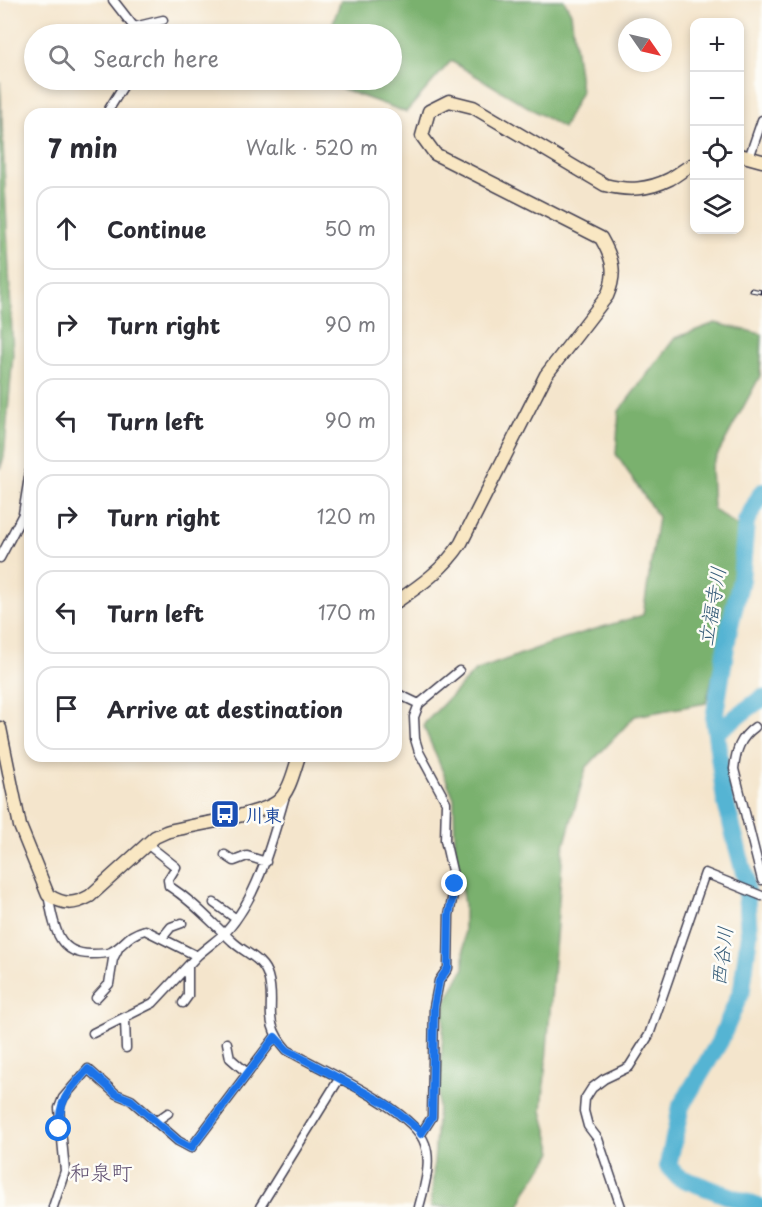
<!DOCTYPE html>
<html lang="en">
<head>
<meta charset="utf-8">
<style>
  :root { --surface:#fff; --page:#f2f2f3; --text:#2b2b33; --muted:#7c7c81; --line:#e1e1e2 }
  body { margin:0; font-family:"Playpen Sans","Klee One",sans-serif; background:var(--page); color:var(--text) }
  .controls { position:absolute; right:18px; top:18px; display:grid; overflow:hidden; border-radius:12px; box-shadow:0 3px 9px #0003 }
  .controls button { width:54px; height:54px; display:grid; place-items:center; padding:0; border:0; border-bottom:2px solid var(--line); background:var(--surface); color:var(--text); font:30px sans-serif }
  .compass { position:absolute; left:618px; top:18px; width:54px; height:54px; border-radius:50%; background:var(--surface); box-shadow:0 3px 9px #0003; rotate:124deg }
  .stop { position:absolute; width:18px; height:18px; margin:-14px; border:4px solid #1a73e8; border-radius:50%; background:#fff }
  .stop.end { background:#1a73e8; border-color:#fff; box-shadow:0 2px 6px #0008 }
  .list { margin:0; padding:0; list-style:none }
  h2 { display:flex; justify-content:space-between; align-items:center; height:78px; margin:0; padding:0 24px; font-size:26px }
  h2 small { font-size:20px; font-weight:400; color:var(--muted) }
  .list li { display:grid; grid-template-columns:39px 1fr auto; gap:18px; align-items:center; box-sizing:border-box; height:84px; margin:0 12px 12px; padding:0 12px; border:2px solid var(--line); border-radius:18px }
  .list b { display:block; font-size:22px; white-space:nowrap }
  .list em { font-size:20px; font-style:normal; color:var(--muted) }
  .icon { flex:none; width:33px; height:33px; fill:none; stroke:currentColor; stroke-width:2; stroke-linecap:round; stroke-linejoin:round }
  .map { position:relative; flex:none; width:762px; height:1207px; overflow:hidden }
  .search { position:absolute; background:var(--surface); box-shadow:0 3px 9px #0003; left:24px; top:24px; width:378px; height:66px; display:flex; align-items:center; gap:15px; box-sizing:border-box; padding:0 21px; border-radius:33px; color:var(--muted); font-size:22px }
  .panel { position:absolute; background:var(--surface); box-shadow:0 3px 9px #0003; left:24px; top:108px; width:378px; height:654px; border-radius:18px }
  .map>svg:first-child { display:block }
  .forest { fill:#7ab16e; stroke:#4e6a54; stroke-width:1.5 }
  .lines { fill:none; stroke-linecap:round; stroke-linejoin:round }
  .river { stroke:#55b4d3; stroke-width:18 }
  .street-casing { stroke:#423f51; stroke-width:11 }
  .secondary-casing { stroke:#423f51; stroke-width:15 }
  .street { stroke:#fff; stroke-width:8 }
  .secondary { stroke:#f9e7c3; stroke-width:12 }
  .rail-casing { stroke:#22223b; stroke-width:5 }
  .rail { stroke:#fdfcf7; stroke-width:3; stroke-dasharray:9; stroke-linecap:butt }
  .route { stroke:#1a73e8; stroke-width:8 }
  .labels { text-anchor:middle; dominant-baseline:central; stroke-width:5; stroke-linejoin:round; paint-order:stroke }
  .transit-label { font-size:18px; font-weight:bold; fill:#164399; stroke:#fdfcf7; text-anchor:start }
  .water-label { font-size:20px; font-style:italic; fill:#365c78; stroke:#fdfcf7 }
  .quarter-label { font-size:21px; fill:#5d4d6f; stroke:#fdfcf7 }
</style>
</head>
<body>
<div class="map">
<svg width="762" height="1207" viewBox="0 0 762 1207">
  <rect width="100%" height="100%" fill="#fdfcf7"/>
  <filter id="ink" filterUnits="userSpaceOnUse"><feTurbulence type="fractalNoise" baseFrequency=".0167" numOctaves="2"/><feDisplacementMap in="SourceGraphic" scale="12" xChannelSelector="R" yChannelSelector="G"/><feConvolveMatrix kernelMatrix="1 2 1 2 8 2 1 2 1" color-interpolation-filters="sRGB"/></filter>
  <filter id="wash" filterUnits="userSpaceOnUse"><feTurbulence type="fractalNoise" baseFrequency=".008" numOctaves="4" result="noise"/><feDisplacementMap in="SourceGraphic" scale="24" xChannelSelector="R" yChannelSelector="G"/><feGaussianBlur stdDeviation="1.35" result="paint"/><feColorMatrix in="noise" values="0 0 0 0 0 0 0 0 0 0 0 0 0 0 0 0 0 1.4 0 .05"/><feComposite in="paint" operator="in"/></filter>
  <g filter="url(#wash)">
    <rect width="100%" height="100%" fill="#f4e5cc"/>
    <path class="forest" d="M341,0H564L571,13L581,91L563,128L451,61L406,112L331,85L327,80H392V34H329Z
      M0,81L13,354L4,457L0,469Z
      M715,323L762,334L760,376L711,467L713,509L744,531L736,583L706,703L635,716L586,768L563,850L542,1111L553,1152L526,1191L519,1207H431L445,1003L464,968V904L455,849L454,798L423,725L475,671L562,639L643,615L658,517L616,454L619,411L675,338Z"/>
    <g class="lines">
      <path class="river" d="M716,732L762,698
        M758,1207L678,1177L668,1166L681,1106L720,1041L742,989L749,934L745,877L725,800L714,719L729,629L741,580L746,522L762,492"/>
    </g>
  </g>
  <g filter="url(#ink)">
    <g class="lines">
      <g class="street-casing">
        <path id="street" d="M113,0L134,27L136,34
          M134,27L163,20
          M106,114L127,80
          M749,158L762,120
          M0,558L23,514L30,471
          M396,693L419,704L414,717L415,739L419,752L446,802L445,840L455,884L449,915L448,968L439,981L434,1007L432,1117L421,1134
          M419,704L459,671
          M755,727C740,738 736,750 734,769L762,880
          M147,844L176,867L168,880L169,886C194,902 211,922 232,941C244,953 263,958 268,976C277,1006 260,1020 287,1050C319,1069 414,1109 425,1144C432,1163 424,1188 419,1207
          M225,855L234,861L247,856L266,862
          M48,895C54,924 56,955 92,954C97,954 106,954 111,952C124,946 126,935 145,930L197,956C206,948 217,940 226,932C258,897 272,841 285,796
          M214,903L235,918
          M162,938L171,927L182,923
          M96,998L109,984L113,959L118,949
          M183,1003L188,996V967
          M125,1019L126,1048
          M93,1033L153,1003L197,956
          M227,1043L230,1058L246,1072
          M155,1122L168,1113
          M53,1207L65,1171L59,1108L63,1098L88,1069L116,1094L131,1100L178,1141L191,1148L275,1037
          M260,1207L339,1079
          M621,1207L598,1139L588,1126L584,1111L585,1099L592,1088L604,1079L629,1067L649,1035L705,873L762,896"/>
      </g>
      <g class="secondary-casing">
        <path id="secondary" d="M740,155L762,161
          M396,602C421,585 444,569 461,543L546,375L607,296C617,273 613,259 601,238L435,154L422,136L429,111L449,101L473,107L605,185C628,191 648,190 670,179C679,174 685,168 694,164
          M0,728L20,826L48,895C64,905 74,905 90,896L155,837L166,832C191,825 260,815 277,802C290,792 294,770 299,756"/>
      </g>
      <use href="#street" class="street"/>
      <use href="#secondary" class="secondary"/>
      <g class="rail-casing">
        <path id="rail" d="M751,290L762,292"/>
      </g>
      <use href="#rail" class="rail"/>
    </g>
  </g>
  <g class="lines" filter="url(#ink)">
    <path class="route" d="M59,1129C59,1098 69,1091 88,1069L116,1094L131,1100L178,1141L191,1148L275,1037L287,1050L388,1105L419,1130L421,1134L432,1117L434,1007L439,981L448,968L449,915L455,884"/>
  </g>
  <defs>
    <g id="bus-square" transform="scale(1.5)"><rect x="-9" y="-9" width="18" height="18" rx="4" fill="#1a4fb4" stroke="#fdfcf7"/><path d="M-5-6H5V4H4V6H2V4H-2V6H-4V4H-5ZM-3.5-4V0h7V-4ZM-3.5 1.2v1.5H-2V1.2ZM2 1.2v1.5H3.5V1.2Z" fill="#fff"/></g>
  </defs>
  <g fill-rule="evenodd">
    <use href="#bus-square" x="225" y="814"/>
  </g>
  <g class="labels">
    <g class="transit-label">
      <text x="246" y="814">川東</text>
    </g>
    <g class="water-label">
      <text transform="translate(711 606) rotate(-80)">立福寺川</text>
      <text transform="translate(721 956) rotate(-83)">西谷川</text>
    </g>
    <g class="quarter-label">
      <text x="101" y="1171">和泉町</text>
    </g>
  </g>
</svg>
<div class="controls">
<button>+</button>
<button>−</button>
<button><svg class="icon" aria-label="locate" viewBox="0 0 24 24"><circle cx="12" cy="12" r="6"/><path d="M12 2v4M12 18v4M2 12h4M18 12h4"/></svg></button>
<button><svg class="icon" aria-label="layers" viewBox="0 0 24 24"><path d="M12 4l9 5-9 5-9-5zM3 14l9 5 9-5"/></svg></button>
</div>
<svg class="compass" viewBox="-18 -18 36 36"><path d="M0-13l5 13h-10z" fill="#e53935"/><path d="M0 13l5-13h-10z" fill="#7c7c81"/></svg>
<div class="stop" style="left:59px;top:1129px"></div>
<div class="stop end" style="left:455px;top:884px"></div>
<div class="search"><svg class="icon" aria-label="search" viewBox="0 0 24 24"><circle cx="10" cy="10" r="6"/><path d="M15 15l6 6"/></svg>Search here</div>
<section class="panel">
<h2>7 min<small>Walk · 520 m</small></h2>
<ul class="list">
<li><svg class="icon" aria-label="ahead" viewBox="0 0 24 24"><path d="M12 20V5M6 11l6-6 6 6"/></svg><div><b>Continue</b></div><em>50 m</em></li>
<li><svg class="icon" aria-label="right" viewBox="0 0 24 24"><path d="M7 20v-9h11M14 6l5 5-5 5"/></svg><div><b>Turn right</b></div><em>90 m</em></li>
<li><svg class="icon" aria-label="left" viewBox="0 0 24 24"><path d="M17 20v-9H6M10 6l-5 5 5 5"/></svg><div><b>Turn left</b></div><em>90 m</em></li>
<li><svg class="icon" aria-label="right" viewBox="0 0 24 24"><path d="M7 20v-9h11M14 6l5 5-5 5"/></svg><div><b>Turn right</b></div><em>120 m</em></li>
<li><svg class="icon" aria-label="left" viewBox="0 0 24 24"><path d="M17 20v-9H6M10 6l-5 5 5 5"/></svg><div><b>Turn left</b></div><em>170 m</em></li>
<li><svg class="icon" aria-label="arrive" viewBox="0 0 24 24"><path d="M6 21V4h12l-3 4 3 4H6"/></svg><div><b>Arrive at destination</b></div></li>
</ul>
</section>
</div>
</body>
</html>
